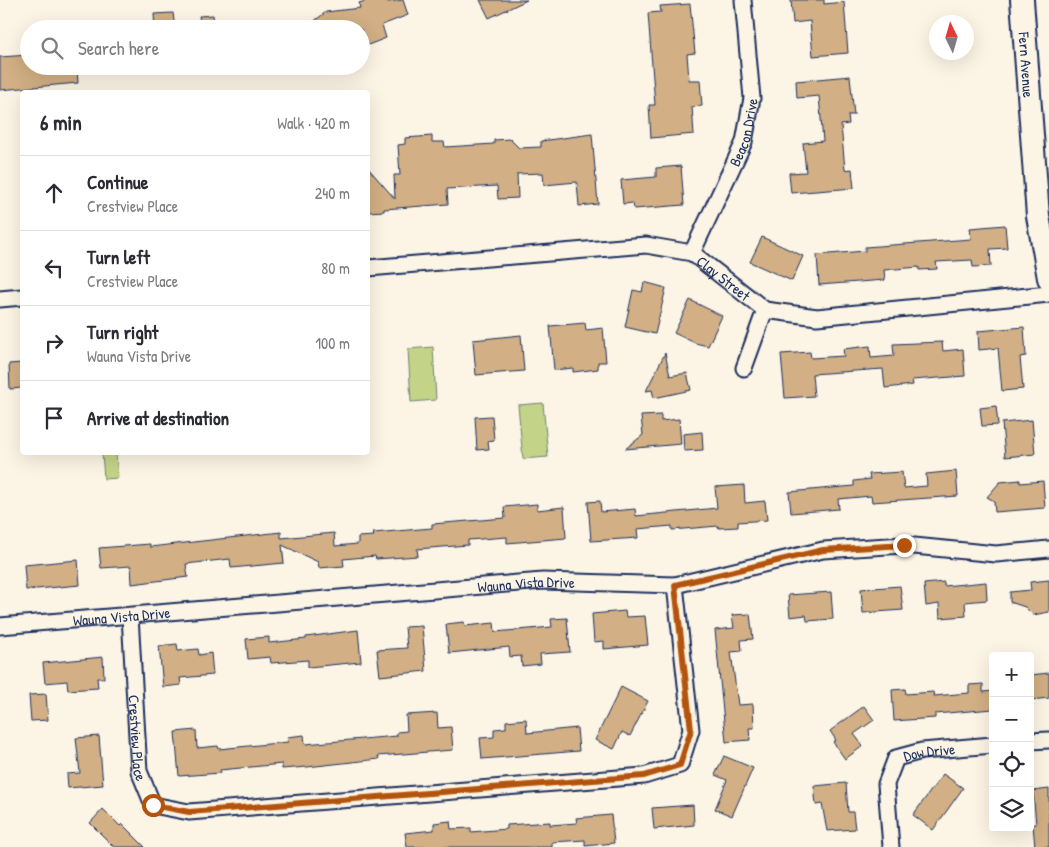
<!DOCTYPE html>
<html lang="en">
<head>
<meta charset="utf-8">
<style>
  :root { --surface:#fff; --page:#f2f2f3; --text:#2b2b33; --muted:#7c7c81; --line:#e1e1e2 }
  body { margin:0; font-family:"Patrick Hand",sans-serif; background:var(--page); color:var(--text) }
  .controls { position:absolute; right:15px; bottom:15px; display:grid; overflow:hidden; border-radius:5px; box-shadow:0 5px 20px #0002 }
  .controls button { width:45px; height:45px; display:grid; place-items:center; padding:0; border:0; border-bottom:1px solid var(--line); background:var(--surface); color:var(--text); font:25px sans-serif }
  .compass { position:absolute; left:929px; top:15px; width:45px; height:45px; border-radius:50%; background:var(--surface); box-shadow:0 5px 20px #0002; rotate:355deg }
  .stop { position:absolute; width:15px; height:15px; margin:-11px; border:4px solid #b45309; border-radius:50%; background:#fff }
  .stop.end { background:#b45309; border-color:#fff; box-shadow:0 1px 5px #0008 }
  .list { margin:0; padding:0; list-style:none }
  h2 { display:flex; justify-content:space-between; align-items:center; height:65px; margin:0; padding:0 20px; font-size:21px }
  h2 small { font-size:16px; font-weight:400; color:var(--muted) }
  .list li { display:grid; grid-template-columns:32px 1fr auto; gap:15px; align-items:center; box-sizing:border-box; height:75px; padding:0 20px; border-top:1px solid var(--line) }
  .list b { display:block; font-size:19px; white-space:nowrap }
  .list p { margin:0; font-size:16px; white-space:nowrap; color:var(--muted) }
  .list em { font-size:16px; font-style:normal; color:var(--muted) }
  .icon { flex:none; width:28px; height:28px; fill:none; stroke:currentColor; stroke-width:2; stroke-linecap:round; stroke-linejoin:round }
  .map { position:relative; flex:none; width:1049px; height:847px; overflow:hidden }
  .search { position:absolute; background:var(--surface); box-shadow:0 5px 20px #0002; left:20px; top:20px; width:350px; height:55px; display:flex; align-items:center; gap:12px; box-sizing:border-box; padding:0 18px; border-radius:28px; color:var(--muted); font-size:19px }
  .panel { position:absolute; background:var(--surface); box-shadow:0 5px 20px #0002; left:20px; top:90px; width:350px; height:365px; border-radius:5px }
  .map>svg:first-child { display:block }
  .green { fill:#c3d488; stroke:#6f8273 }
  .building { fill:#d2af84; stroke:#1b2f5e }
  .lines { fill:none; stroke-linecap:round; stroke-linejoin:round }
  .street-casing { stroke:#1b2f5e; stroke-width:19 }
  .secondary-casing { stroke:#1b2f5e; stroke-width:26 }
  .street { stroke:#fcf5e5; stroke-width:15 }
  .secondary { stroke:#fcf5e5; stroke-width:22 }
  .route { stroke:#b45309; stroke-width:6 }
  .labels { text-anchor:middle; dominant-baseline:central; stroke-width:4; stroke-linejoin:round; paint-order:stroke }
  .street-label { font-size:15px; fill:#1b2f5e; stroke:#fcf5e5 }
</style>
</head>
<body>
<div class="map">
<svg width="1049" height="847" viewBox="0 0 1049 847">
  <rect width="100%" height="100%" fill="#fcf5e5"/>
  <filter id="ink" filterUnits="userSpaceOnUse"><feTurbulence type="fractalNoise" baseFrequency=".02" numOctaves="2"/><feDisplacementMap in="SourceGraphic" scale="10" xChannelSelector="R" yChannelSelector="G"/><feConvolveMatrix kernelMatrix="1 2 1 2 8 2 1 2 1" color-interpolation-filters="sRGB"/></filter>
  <g filter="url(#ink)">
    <path class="green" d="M433,347L436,400L411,402L408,349Z
      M543,403L548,457L523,459L518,405Z
      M102,453H116L118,478L104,479Z"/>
    <path class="building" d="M368,0H386L388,2L403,0L408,15L382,25L386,38L368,45L361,29H304L326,12L360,8L359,3Z
      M480,0H527L489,18Z
      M791,0H824V4L844,2L848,53L813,56L810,21L793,23Z
      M690,4L695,53L687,54L689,80H700L702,106L692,107L694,134L651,138L649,105H655L648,13L661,12L660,6Z
      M173,13L175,29H155L154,14Z
      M213,15L215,29H201L199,16Z
      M29,55V66H55V70L77,69L78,83L0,90V57Z
      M850,76L854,115H848L849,124L841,125L845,170L852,169L854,188L791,193L789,173L806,172L803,143L823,141L819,96L797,98L796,81Z
      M592,134L598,204L579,206L577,182L544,185L543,173L517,174L518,198L498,199L497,186L447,189L448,204L384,209V211L368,212V168L395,199L394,175H400L398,145L405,144V138L432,136V142H444L445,147L494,144V140L510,139L519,148L541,147V141Z
      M681,166L684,205L634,209L633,203L623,204L621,180L656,177V168Z
      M1005,225L1007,248L990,249L991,266L973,267L972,260L936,262L937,269L919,270V267L884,270L885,280L819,285L817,255L865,251V247L971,239L970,228Z
      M762,237L803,256L792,281L750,262Z
      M644,282L666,288L655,334L625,327L633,290L642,292Z
      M690,300L722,316L708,346L695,343L674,333Z
      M585,323L586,330L603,328L606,362H598V369L573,372V368L554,370L550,326Z
      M1024,327L1026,356L1020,357L1023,389L1002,391L998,348L979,350L978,331Z
      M521,335L524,371L476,375L473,340Z
      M942,342L943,351L963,349L965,376L912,380L913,385L885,388L883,369L812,374L814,396L785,398L781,354L810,352L811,358L844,356L843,349L870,346L871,358L894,356L893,344Z
      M665,353L670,376L687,373L691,390L654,398L652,390L646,391Z
      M22,363V388L10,389L9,364Z
      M996,406L998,425L982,426L980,408Z
      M661,415V421L679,419L681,444L625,449L643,435L641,416Z
      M492,416L494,440L488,441L489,449L477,450L475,417Z
      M1032,420L1035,454L1005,457L1002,423Z
      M702,432L703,450L684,451L683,434Z
      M956,471L958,496L872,502L871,496L838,499L839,509L791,513L789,492L854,486V481L870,479L869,474L902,472L904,488L927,486L926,474Z
      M1020,480V483L1043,481L1045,508L995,512L994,501L987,497L1000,482Z
      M744,485L745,503L765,501L767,520L738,522V527L719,528L718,526L672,530V526L637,529L638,538L591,541L588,502L600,501L601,512L635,509L636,516L717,508L715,487Z
      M537,504V510L564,507L566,538L507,543V537L468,540V545L417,549L418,556L376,559L375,556L343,559L344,566L319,568L318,562L282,545L284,563L231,568L230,559L186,564L188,577L132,584L131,566L101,568L99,548L150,544V547L281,532V538L334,533L335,546L358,544V537L374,536L373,533L432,528V524L505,518L504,507Z
      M78,560L80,585L26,590L24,565Z
      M1049,580V612L1033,615L1025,607L1010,602V592L1031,590L1030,582Z
      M944,582V586L986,582L987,600L965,602L966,616L940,618L939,604L926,606L924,584Z
      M900,586L903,610L863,613L861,589Z
      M831,592L833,619L807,621L806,615L790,617L788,595Z
      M625,611L626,617L645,616L648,645L604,649V641L594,642L592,614Z
      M750,614L753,639L741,640L742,651L731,652L738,705L753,704L754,728H749L750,740L726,742L715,630L734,628L732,615Z
      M567,618L570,652L540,654L541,664L522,666L521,656L510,657L509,647L449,653L446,624L464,622L465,626L494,623L495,632L552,627L551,619Z
      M422,626L426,671L380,676L377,650L407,648L405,627Z
      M358,630L361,662L308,667V660L271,663L270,657L248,659L246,639L269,637V643L306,639V637Z
      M177,644L178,651L198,649L199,655L211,653L213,675L180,678L181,685L163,687L159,646Z
      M103,657L104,678H97L98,688L68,690L67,681L45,683L43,663Z
      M1049,673V698L1030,700V675Z
      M983,684V692L993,691V709L935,714V718L894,721L892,690L905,689L906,694L933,692L934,696L969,693V685Z
      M621,687L648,701L630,736L622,732L614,749L595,740Z
      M46,694L48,720L31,721L29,695Z
      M864,706L874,720L854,734L863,746L845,759L833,742L836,740L830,731Z
      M437,713L438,728L451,727L453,750L378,756L379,759L307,767L282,769V764L220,770L221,773L179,776L175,732L196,730L197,748L218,746L219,749L288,742L287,737L304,735L305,744L397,736V732L407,731L406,715Z
      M526,719L527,733L577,728L579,751L482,759L480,738L494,737V729L506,728V721Z
      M99,736L103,785L68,788L67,774L80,773L76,738Z
      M724,756L753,768L732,816L715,809L727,780L715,775Z
      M943,774L963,788L933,830L913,815Z
      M846,783L848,812H853L855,829L827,831L822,804L816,805L814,786Z
      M1049,789V847H1035L1033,825L1036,824L1033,791Z
      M693,805L694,825L654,829L652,808Z
      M103,809L120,826L122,824L145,847H114L90,823Z
      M611,815L614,843L585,846V840L552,842V847H407L405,833L434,830V823L450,821L451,829L471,828V832L507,829V825L550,822V825L577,823L576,818Z"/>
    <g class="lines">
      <g class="street-casing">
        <g id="street">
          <path id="s1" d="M692,253L744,142L752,98L743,0"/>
          <path id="s2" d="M368,268L646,245L692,253L765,310L817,317L1049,294"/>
          <path d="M0,299L22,297"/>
          <path d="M744,368L765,310"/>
          <path id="s3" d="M130,616L139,771L153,805L189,812L644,776L680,765L691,730L675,585"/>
          <path id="s4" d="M0,626L543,581L675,585L823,550L904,545L996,554L1049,549"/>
          <path d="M1030,741L1049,740"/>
          <path id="s5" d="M891,847L886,784L896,758L922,751L993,745"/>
        </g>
      </g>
      <g class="secondary-casing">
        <g id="secondary">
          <path id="s6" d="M1022,0L1038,216L1049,278"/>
        </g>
      </g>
      <use href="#street" class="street"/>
      <use href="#secondary" class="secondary"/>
    </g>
  </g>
  <g class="lines" filter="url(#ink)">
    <path class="route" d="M153,805L189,812L644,776L680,765L691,730L675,585L823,550L904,545"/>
  </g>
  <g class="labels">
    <g class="street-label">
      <text stroke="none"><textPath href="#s6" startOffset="65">Fern Avenue</textPath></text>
      <text stroke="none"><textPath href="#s1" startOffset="132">Beacon Drive</textPath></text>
      <text stroke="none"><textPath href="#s2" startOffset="366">Clay Street</textPath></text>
      <text stroke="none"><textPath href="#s4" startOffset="528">Wauna Vista Drive</textPath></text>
      <text stroke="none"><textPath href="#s4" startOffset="122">Wauna Vista Drive</textPath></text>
      <text stroke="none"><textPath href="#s3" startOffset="122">Crestview Place</textPath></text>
      <text stroke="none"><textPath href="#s5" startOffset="125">Dow Drive</textPath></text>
    </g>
  </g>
</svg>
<div class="controls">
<button>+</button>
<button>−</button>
<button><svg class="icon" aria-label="locate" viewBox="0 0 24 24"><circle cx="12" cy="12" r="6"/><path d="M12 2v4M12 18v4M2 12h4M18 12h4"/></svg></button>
<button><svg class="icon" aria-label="layers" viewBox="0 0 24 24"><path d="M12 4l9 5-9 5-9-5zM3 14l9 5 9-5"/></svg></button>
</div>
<svg class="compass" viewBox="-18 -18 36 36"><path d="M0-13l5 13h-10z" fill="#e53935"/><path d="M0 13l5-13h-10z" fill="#7c7c81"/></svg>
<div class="stop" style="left:153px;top:805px"></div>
<div class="stop end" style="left:904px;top:545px"></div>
<div class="search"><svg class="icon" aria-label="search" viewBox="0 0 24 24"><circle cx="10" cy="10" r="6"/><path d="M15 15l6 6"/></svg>Search here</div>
<section class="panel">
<h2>6 min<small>Walk · 420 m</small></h2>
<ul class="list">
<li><svg class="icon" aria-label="ahead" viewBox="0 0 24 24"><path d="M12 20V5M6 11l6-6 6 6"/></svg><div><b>Continue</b><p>Crestview Place</p></div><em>240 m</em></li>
<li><svg class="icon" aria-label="left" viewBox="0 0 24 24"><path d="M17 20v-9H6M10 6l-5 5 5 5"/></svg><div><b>Turn left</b><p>Crestview Place</p></div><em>80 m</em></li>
<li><svg class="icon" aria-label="right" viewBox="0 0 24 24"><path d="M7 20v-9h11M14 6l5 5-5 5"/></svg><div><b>Turn right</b><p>Wauna Vista Drive</p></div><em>100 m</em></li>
<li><svg class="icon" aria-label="arrive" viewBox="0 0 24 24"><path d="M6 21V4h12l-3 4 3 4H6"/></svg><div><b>Arrive at destination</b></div></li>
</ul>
</section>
</div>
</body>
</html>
